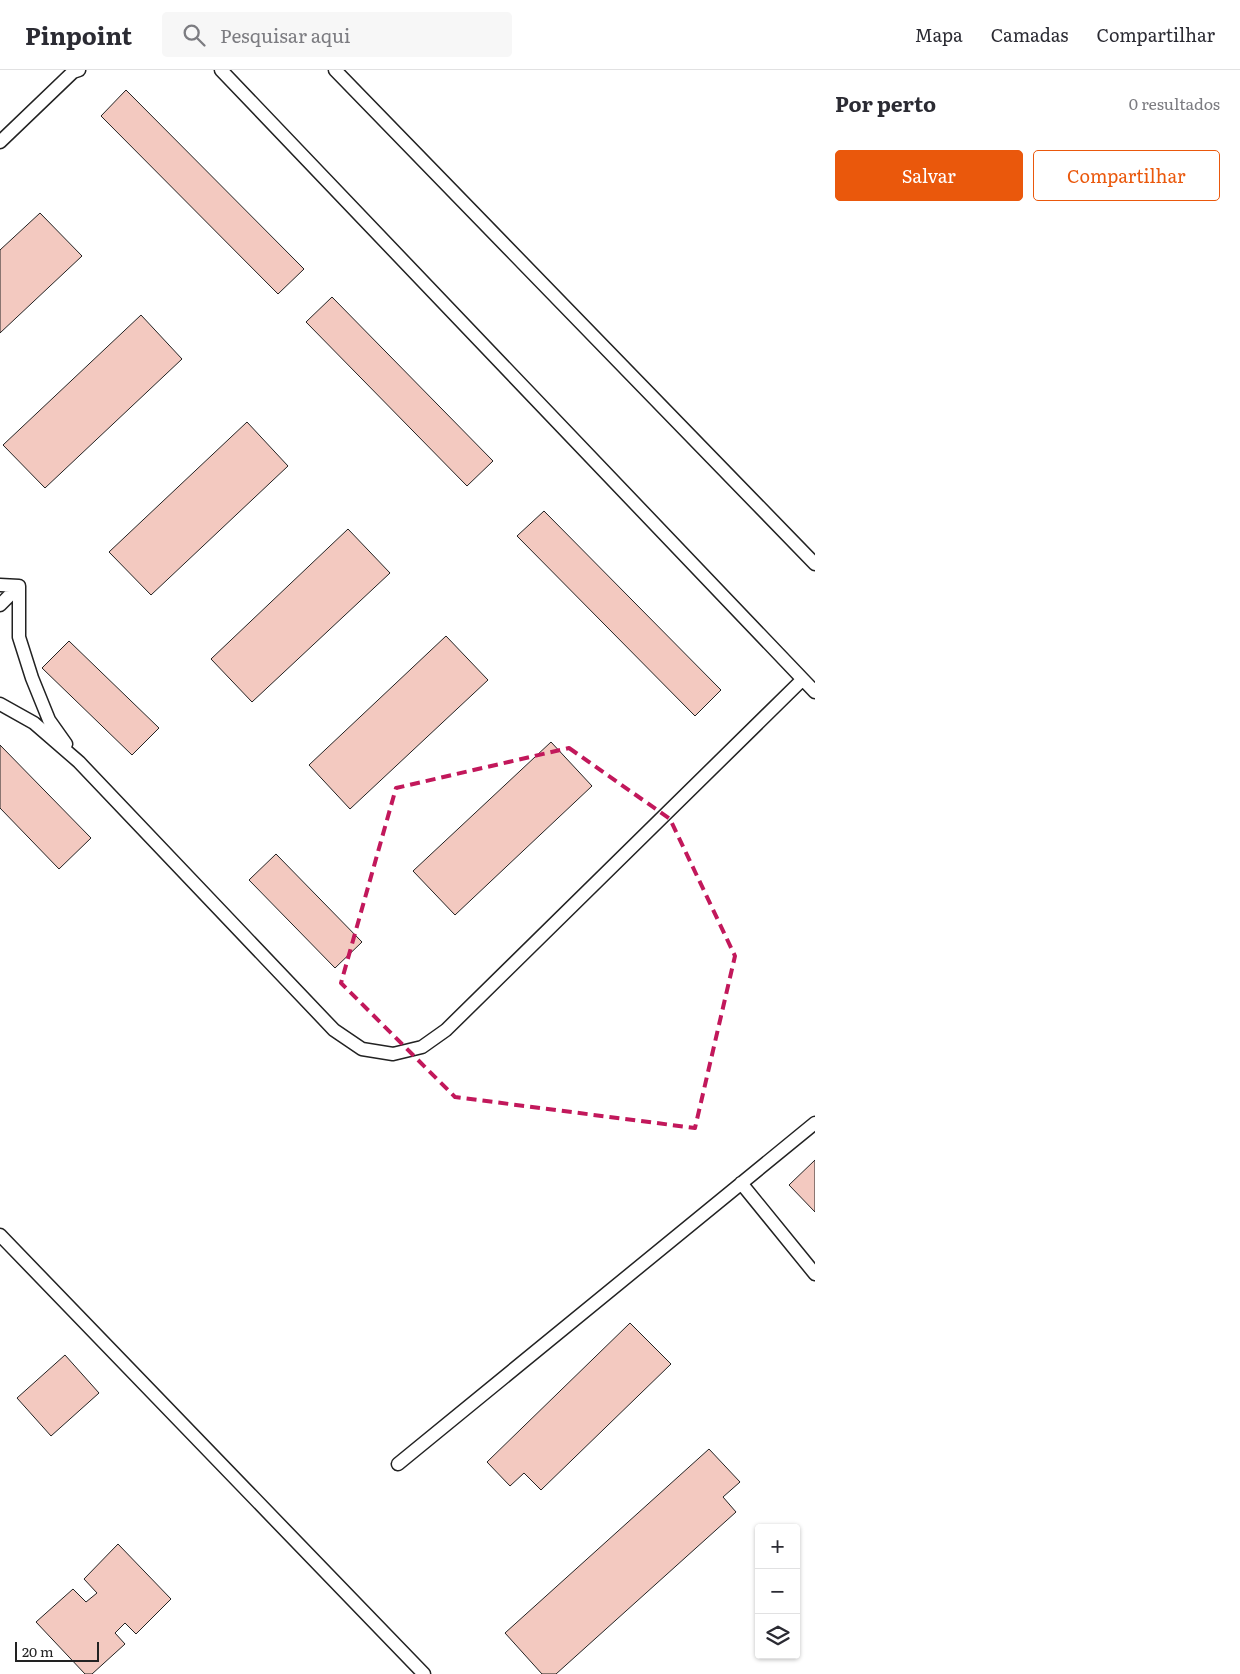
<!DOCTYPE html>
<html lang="pt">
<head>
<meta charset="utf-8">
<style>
  :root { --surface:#fff; --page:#f7f7f7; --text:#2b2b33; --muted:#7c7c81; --line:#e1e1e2; --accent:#ea580c }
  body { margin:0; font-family:Literata,serif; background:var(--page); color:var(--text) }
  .controls { position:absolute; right:15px; bottom:15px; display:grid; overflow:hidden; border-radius:5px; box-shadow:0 1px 4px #0004 }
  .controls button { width:45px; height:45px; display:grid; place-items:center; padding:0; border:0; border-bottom:1px solid var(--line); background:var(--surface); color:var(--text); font:25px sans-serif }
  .scale { position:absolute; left:15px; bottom:12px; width:84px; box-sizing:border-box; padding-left:5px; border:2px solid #222; border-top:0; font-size:14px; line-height:18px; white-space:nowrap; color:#222; -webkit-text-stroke:4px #fff; paint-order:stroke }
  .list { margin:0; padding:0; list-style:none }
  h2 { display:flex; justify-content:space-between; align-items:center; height:65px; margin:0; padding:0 20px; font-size:21px }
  h2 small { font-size:16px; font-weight:400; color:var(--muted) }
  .actions { display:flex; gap:10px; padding:15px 20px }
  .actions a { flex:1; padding:11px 0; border:1px solid var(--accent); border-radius:5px; text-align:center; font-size:18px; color:var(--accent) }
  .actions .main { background:var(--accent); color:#fff }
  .icon { flex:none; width:28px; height:28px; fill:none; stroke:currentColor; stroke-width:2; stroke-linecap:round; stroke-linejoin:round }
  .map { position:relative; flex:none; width:815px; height:1604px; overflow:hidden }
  header { display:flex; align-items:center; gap:30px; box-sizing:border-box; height:70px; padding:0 25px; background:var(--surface); border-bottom:1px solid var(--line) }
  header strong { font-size:24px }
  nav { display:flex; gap:28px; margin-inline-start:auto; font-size:18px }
  .search { width:350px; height:45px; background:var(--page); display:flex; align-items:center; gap:12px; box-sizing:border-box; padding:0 18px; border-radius:5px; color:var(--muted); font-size:19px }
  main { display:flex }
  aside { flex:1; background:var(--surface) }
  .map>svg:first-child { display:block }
  .building { fill:#f3c9c0; stroke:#222 }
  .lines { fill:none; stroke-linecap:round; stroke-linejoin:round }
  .lane-casing { stroke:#222; stroke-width:15 }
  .lane { stroke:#fff; stroke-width:12 }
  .marked { fill:none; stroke:#c2185b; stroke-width:4; stroke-dasharray:10 6; stroke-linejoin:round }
</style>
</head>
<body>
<header>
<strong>Pinpoint</strong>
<div class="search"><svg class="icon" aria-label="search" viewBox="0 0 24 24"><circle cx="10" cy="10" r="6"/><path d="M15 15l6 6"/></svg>Pesquisar aqui</div>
<nav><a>Mapa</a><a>Camadas</a><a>Compartilhar</a></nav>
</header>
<main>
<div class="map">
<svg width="815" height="1604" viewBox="0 0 815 1604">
  <rect width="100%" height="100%" fill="#fff"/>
  <path class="building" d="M126,20L304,199L278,224L101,46Z
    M40,143L82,186L0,263V180Z
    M332,227L493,391L467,416L306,252Z
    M141,245L182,289L45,418L3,375Z
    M247,352L288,396L151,525L109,482Z
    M544,441L721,620L695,646L517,466Z
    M348,459L390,503L252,632L211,589Z
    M446,566L488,610L350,739L309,695Z
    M69,571L159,658L132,685L42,598Z
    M551,672L592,716L455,845L413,801Z
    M0,675L91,768L59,799L0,738Z
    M276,784L362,872L335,898L249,810Z
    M815,1090V1142L789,1115Z
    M630,1253L671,1294L541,1420L524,1403L510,1416L487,1392Z
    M65,1285L99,1323L51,1366L17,1328Z
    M709,1379L740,1412L723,1427L736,1442L556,1604H542L505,1563Z
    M118,1474L171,1529L136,1564L125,1553L115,1563L125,1574L92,1604H85L36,1552L73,1519L86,1532L97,1523L84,1509Z"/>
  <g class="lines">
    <g class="lane-casing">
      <path id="lane" d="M221,0L815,622
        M335,0L815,494
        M0,72L73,2L79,0
        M0,515L19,516V567L32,608L49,650L66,674
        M0,535L19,516
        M0,634L34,653L79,692L334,960L362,979L393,984L422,977L446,960L802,610
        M741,1113L815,1204
        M0,1165L424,1604
        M398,1394L815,1053"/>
    </g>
    <use href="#lane" class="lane"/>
  </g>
  <path class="marked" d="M569,678L670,749L735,886L695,1058L455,1027L341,913L396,718Z"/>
</svg>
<div class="controls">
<button>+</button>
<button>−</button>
<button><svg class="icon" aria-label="layers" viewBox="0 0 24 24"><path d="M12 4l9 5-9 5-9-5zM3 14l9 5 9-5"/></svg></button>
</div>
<div class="scale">20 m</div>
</div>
<aside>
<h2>Por perto<small>0 resultados</small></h2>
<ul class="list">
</ul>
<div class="actions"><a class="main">Salvar</a><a>Compartilhar</a></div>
</aside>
</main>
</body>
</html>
